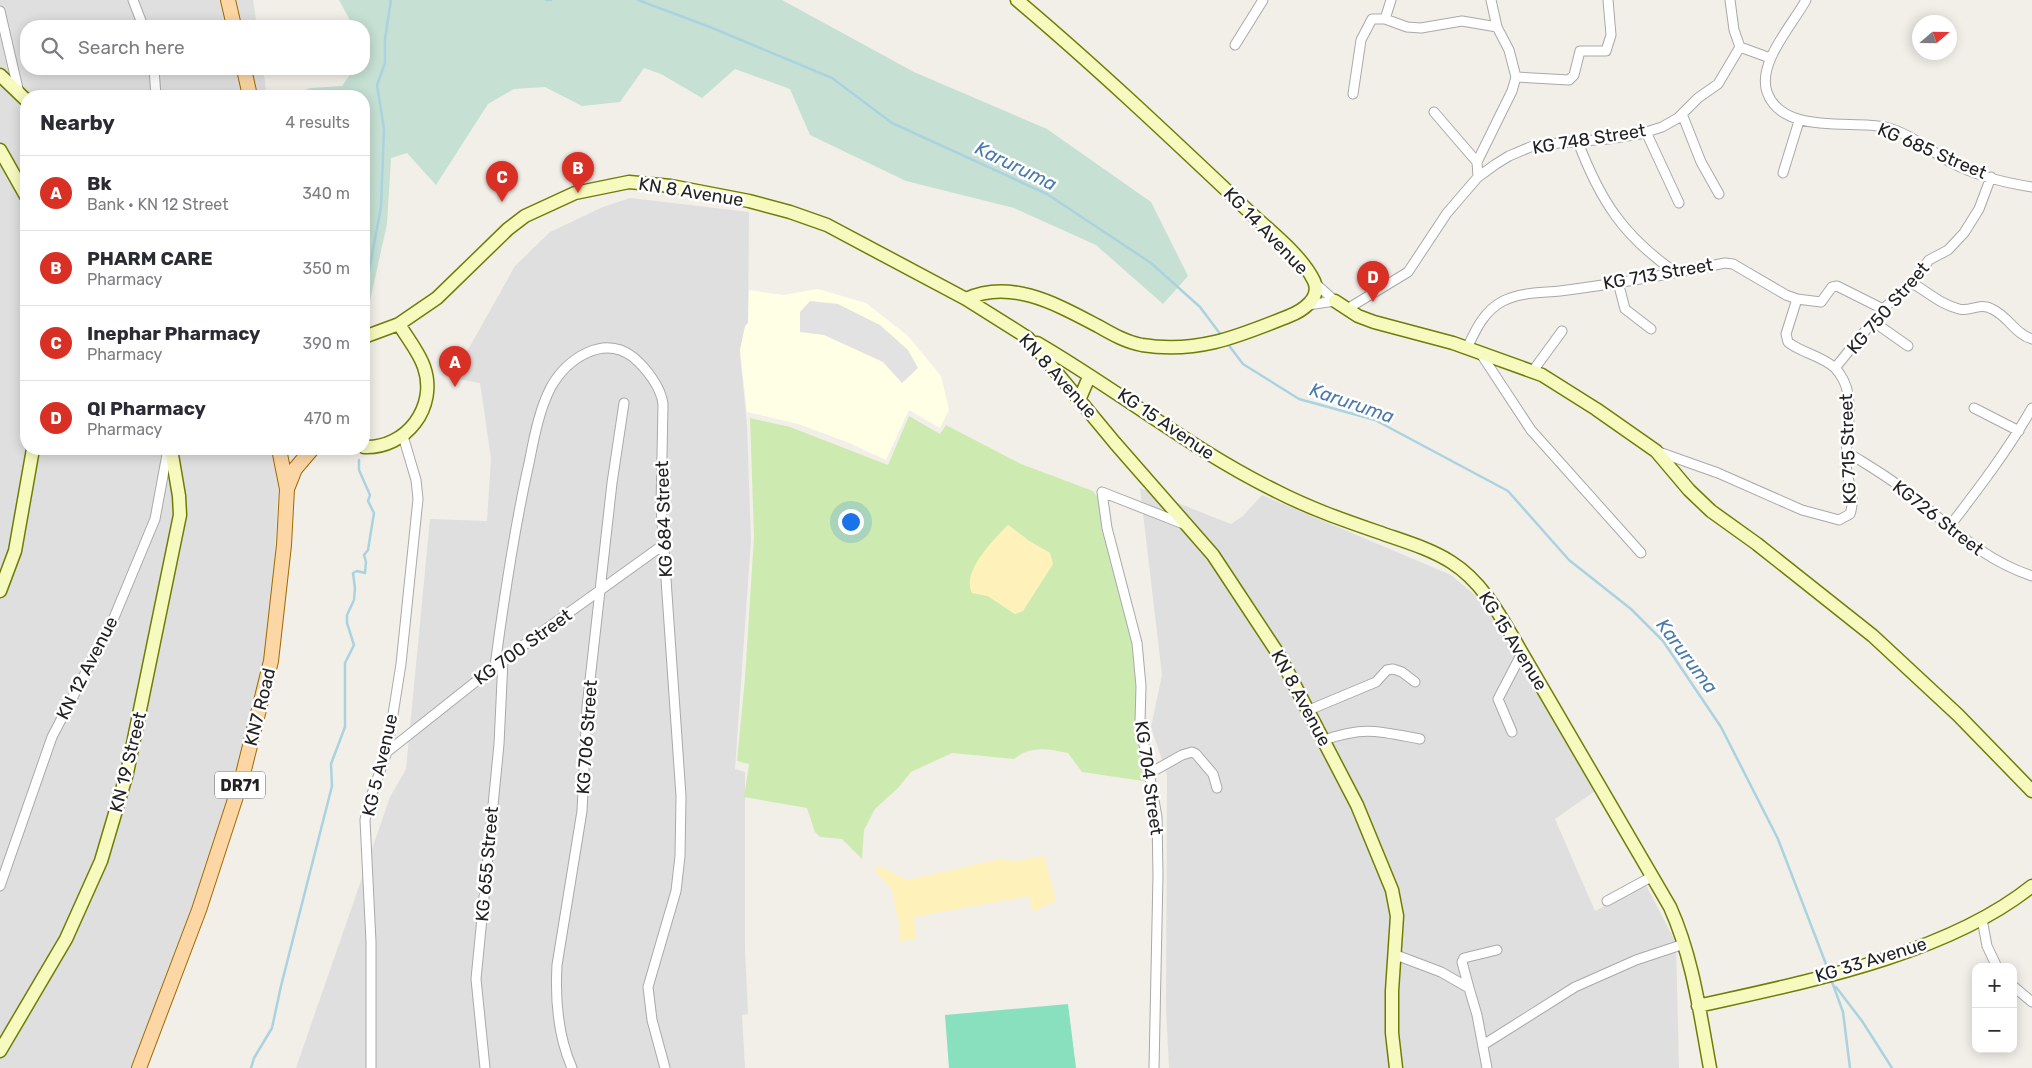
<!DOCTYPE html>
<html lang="en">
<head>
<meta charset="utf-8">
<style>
  :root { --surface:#fff; --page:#f2f2f3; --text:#2b2b33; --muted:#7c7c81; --line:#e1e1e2; --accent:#d93025 }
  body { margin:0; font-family:Rubik,sans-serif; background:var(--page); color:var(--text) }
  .controls { position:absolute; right:15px; bottom:15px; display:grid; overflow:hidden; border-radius:10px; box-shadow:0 2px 12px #0003 }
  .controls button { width:45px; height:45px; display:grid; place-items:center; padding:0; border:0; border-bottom:1px solid var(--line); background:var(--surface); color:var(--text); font:25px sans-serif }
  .compass { position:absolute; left:1912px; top:15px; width:45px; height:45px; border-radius:50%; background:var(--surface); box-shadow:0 2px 12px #0003; rotate:70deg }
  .you { position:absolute; left:850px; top:521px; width:18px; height:18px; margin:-12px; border:4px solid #fff; border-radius:50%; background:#1a73e8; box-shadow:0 0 0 8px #1a73e833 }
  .badge { display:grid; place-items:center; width:32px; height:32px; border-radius:50%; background:var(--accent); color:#fff; font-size:16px; font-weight:700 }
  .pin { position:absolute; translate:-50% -41px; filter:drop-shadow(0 1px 2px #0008) }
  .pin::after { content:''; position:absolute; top:26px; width:18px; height:15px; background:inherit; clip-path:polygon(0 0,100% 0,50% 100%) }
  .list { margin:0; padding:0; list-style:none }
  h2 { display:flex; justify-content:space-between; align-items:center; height:65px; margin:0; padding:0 20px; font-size:21px }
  h2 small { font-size:16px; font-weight:400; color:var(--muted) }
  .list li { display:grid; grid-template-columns:32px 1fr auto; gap:15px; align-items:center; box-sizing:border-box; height:75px; padding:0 20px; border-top:1px solid var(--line) }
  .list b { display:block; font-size:19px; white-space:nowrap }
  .list p { margin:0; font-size:16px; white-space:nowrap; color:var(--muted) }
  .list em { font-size:16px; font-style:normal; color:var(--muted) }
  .icon { flex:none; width:28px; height:28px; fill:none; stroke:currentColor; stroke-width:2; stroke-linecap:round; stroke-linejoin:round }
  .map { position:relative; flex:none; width:2032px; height:1068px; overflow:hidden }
  .search { position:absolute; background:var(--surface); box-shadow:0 2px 12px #0003; left:20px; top:20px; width:350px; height:55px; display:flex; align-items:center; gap:12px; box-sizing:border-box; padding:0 18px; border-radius:20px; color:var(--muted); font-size:19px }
  .panel { position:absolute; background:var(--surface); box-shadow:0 2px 12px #0003; left:20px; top:90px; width:350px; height:365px; border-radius:20px }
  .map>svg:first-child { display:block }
  .residential { fill:#e0dfdf }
  .education { fill:#ffffe5 }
  .grass { fill:#cdebb0; fill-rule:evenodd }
  .wetland { fill:#c6e0d4 }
  .sand { fill:#fff1ba }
  .pitch { fill:#88e0be }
  .parking { fill:#e2e2e2 }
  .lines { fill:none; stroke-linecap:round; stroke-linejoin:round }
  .stream { stroke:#aad3df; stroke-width:2.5 }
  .street-casing { stroke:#a9a9a9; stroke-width:11 }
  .secondary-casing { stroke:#707d05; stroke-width:15 }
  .primary-casing { stroke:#a06b00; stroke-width:16 }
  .street { stroke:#fff; stroke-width:9 }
  .secondary { stroke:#f7fabf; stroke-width:12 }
  .primary { stroke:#fcd6a4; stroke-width:14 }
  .labels { text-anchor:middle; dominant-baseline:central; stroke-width:5; stroke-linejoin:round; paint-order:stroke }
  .shield { fill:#fff; stroke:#646464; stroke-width:1 }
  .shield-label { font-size:16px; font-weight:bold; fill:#222 }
  .street-label { font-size:18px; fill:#222; stroke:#fff }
  .water-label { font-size:19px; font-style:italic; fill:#4a7aab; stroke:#fff }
</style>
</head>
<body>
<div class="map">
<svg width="2032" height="1068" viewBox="0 0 2032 1068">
  <rect width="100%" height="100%" fill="#f2efe9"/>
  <path class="residential" d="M0,0H253L257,26H26V69H263L267,96H26V449H281L265,716L133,1068H0Z
    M630,198L749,212L748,328L740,355L747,425L751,540L735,769L745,772V949L748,1014L742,1015L745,1068H296L390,797L406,769L430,519L487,521L491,458L480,383L452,378L515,266L550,232L603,207Z
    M1140,488L1231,524L1243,516L1262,495L1451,575L1476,596L1503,635L1595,791L1555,819L1595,911L1646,885L1676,943L1679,1068H1169L1166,1008L1167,775L1151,727L1162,675Z"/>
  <path class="education" d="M818,289L866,303L908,336L941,376L949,410L940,428L909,410L886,460L847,442L798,424L747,412L740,350L745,326L748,323L749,290L783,295Z"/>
  <path class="grass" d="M909,416L940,434L946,425L1021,464L1093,491L1097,496L1115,559L1139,631L1150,782L1082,772L1068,753C1049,749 1031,745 1014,759L952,753L911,772L898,788L875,809L864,830L862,859L842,839L820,837L815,832L807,808L744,797L749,764L737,761L745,678L754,537L750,418L790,427L888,465ZM1008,525L1029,541L1050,553L1015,614L988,596Z"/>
  <path class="wetland" d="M339,0H782L914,72L1047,129L1151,202L1188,276L1163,304L1096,245L1014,208L906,181L810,135L790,89L735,69L702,98L661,74L644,68L620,102L582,106L545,87L514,89L488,104L436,185L407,153L391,158L387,224L370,301L364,297V96H292L310,88L342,86L354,69H364V26H353Z"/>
  <path class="sand" d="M1008,525L1029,541L1050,553L1053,564L1023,611L1015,614L988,596L972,593C961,572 994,539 1008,525Z
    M1044,856L1056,900L1033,912L1029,896L914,917L916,939L899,941L900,929L892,890L873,868H882L907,880L1000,859L1014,861Z"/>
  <path class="pitch" d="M1068,1004L1076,1068H949L945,1015Z"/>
  <path class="parking" d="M810,301L838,304L880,325L908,350L918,368L902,383L883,362L824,335L800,332V312Z"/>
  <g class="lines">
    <path class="stream" d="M546,0H551
      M638,0L710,27L832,78L892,123L1047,194L1151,263L1200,307L1221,335
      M364,297L381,207L384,129L377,85L385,63V39L391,0
      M1227,343L1243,364L1299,399L1375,420L1508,491L1569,560L1631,609L1663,641L1721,727L1778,839L1829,972
      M364,376V409
      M1831,979L1843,1012L1850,1068
      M1836,987L1862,1021L1892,1068
      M251,1068L254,1058L272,1028L281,986L332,786L331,764L345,727V663L354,645L347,623V615L354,600L355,588L353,573L357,571L365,573L366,562L364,555L368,550L374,513L368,501L370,495L359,470V460"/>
    <g class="street-casing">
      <path id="street" d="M133,0L143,26
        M1730,0L1734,30L1740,47
        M1806,0C1793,24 1757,63 1767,92C1782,135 1850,120 1885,127C1910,133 1930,151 1952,163C1975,175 2006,183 2032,187
        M0,11L19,93
        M1385,19L1407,27L1421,28L1462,21L1497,27
        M1235,45L1263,0
        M154,69L156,96
        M1516,77L1569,80L1574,75L1580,51H1606L1611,35L1608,0
        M1353,94L1361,40L1372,19H1385L1391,0
        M1434,112L1477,162
        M1682,114L1701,162L1719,194
        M1646,132L1679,203
        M1578,142C1600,200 1623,236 1675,272
        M1783,173L1799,121
        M1478,177L1477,162L1512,91L1516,77L1509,50L1497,27L1491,0
        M1618,282L1625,309L1651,329
        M1315,283L1335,301
        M1912,283C1928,292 1940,304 1959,309C1971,312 1980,302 1992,309C2008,316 2015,334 2032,339
        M1308,305L1335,301
        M1347,309L1408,272L1447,213L1478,177L1496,164L1509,156L1535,145L1608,139L1640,134L1662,127L1678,118L1698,98L1718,84L1740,47L1770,58
        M1874,322L1908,346
        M1467,348C1476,329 1484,311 1503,301C1521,292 1541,293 1560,291C1615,284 1671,274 1725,263L1733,264L1786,295L1797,299L1821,302L1832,287L1837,286L1883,309
        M1481,354L1531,430L1641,553
        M1835,368L1883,309L1912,283L1929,260L1948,250L1964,233L1979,209L1991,177
        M1532,372L1562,331
        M1974,408L2019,431
        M1656,451L1718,473L1802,510L1839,520L1850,514C1857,494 1845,479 1846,461C1846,440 1852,416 1848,395C1847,386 1842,375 1835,368C1821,355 1801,353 1788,342L1786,334L1797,299
        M1847,452C1864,463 1882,473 1899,486C1944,519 1977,558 2032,576
        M1949,527C1979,488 2008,450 2032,408
        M495,666C504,598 514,530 529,463C534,438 539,410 551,387C567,359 603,334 633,357C646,368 661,387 663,404L661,507L681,796L680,856L676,891L648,987L652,1020L665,1068
        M1309,710L1376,682L1387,670L1393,669L1402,672L1415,682
        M1512,732L1498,699L1522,653
        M1324,740C1365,726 1378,731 1420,739
        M387,752L503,660L663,545
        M1150,773L1182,755L1192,752L1196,754L1213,774L1217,788
        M0,886L52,737L113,620L155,519L168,449
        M1607,901L1653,876
        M1982,919L1987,946L1997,967
        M1396,955L1441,972L1469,988L1477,1015L1487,1068
        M2013,986L2032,1002
        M1469,988L1462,962L1464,958L1497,950
        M1483,1045L1575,987L1636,960L1684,944
        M371,1068V942L365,820L369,802L387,752L401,664L418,499L416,480L403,436
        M485,1068L476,979L499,744L503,660
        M572,1068C558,1036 555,1000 557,965L582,811L587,707L612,483L624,403
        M1154,1068L1158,875L1157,817L1140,722L1141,686L1137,643L1107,528L1102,492L1186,525"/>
    </g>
    <g class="secondary-casing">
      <path id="secondary" d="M0,75L26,100
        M0,150L26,196
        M966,299C1011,278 1058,305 1098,326C1112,334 1126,342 1142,345C1198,354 1239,336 1289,316C1302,311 1322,298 1314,281C1300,252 1263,226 1240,203C1167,134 1094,65 1017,0
        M1335,301L1358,316L1374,322L1453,343L1542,375L1596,409L1656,451L1689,490L1711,511L1757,544L1873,636L1958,715L2032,791
        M364,337L399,324L437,298L508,229L525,216L575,193L629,182L671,186L749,201L790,212L827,225L966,299L1028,338L1115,443L1213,555L1279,655L1357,805L1392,890L1397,916L1392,991V1033L1396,1068
        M1037,343C1118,390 1192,450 1276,491C1309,508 1343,520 1378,532C1403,541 1429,548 1451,562C1483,582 1501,617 1519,648L1670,907C1693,958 1700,1014 1710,1068
        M1080,398L1089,377
        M364,447C406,449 438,407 424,367C419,352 407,338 399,324
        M0,591L15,551L33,449
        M1698,1006C1805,982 1946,955 2032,886
        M0,1051L66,939L101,861L127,773L180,515L179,496L171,449"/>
    </g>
    <g class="primary-casing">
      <path id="primary" d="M228,0L234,26
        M244,69L250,96
        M287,489L295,469L312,449
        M139,1068L199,910L242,778L271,661L284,545L287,489L279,449"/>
    </g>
    <use href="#street" class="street"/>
    <use href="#secondary" class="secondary"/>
    <use href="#primary" class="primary"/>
  </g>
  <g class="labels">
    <rect class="shield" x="215" y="771.5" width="50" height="27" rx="4"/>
    <g class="shield-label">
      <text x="240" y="785">DR71</text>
    </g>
    <g class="street-label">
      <text transform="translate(1589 139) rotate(-9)">KG 748 Street</text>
      <text transform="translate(1932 151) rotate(23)">KG 685 Street</text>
      <text transform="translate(691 192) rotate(9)">KN 8 Avenue</text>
      <text transform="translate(1266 231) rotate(46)">KG 14 Avenue</text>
      <text transform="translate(1658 274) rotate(-10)">KG 713 Street</text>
      <text transform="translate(1888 308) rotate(-49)">KG 750 Street</text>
      <text transform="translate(1058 376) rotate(48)">KN 8 Avenue</text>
      <text transform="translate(1166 424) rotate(34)">KG 15 Avenue</text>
      <text transform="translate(1848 449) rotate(-92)">KG 715 Street</text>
      <text transform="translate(1938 518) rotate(38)">KG726 Street</text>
      <text transform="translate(664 519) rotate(-92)">KG 684 Street</text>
      <text transform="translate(1513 641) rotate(58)">KG 15 Avenue</text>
      <text transform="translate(523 647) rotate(-36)">KG 700 Street</text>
      <text transform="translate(87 668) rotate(-63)">KN 12 Avenue</text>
      <text transform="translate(1301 698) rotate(62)">KN 8 Avenue</text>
      <text transform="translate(260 707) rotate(-76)">KN7 Road</text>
      <text transform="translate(587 737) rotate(-86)">KG 706 Street</text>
      <text transform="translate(128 762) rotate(-76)">KN 19 Street</text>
      <text transform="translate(380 765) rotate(-77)">KG 5 Avenue</text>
      <text transform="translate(1149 778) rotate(82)">KG 704 Street</text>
      <text transform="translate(487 864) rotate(-85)">KG 655 Street</text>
      <text transform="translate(1871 960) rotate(-17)">KG 33 Avenue</text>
    </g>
    <g class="water-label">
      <text transform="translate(1016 166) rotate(26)">Karuruma</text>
      <text transform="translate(1352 403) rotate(19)">Karuruma</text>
      <text transform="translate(1687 656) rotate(53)">Karuruma</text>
    </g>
  </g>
</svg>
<div class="controls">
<button>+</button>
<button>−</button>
</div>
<svg class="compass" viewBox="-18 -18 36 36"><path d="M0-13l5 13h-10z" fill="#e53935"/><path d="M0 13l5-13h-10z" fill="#7c7c81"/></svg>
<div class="you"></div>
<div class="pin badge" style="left:455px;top:387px">A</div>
<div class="pin badge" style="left:578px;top:193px">B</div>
<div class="pin badge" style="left:502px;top:202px">C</div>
<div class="pin badge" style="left:1373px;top:302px">D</div>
<div class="search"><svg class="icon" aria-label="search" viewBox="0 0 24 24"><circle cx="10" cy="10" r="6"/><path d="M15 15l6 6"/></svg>Search here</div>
<section class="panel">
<h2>Nearby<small>4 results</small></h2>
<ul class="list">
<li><span class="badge">A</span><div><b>Bk</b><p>Bank · KN 12 Street</p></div><em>340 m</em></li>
<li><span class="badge">B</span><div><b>PHARM CARE</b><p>Pharmacy</p></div><em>350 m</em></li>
<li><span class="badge">C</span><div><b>Inephar Pharmacy</b><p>Pharmacy</p></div><em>390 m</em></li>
<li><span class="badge">D</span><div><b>Ql Pharmacy</b><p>Pharmacy</p></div><em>470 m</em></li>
</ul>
</section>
</div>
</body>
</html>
